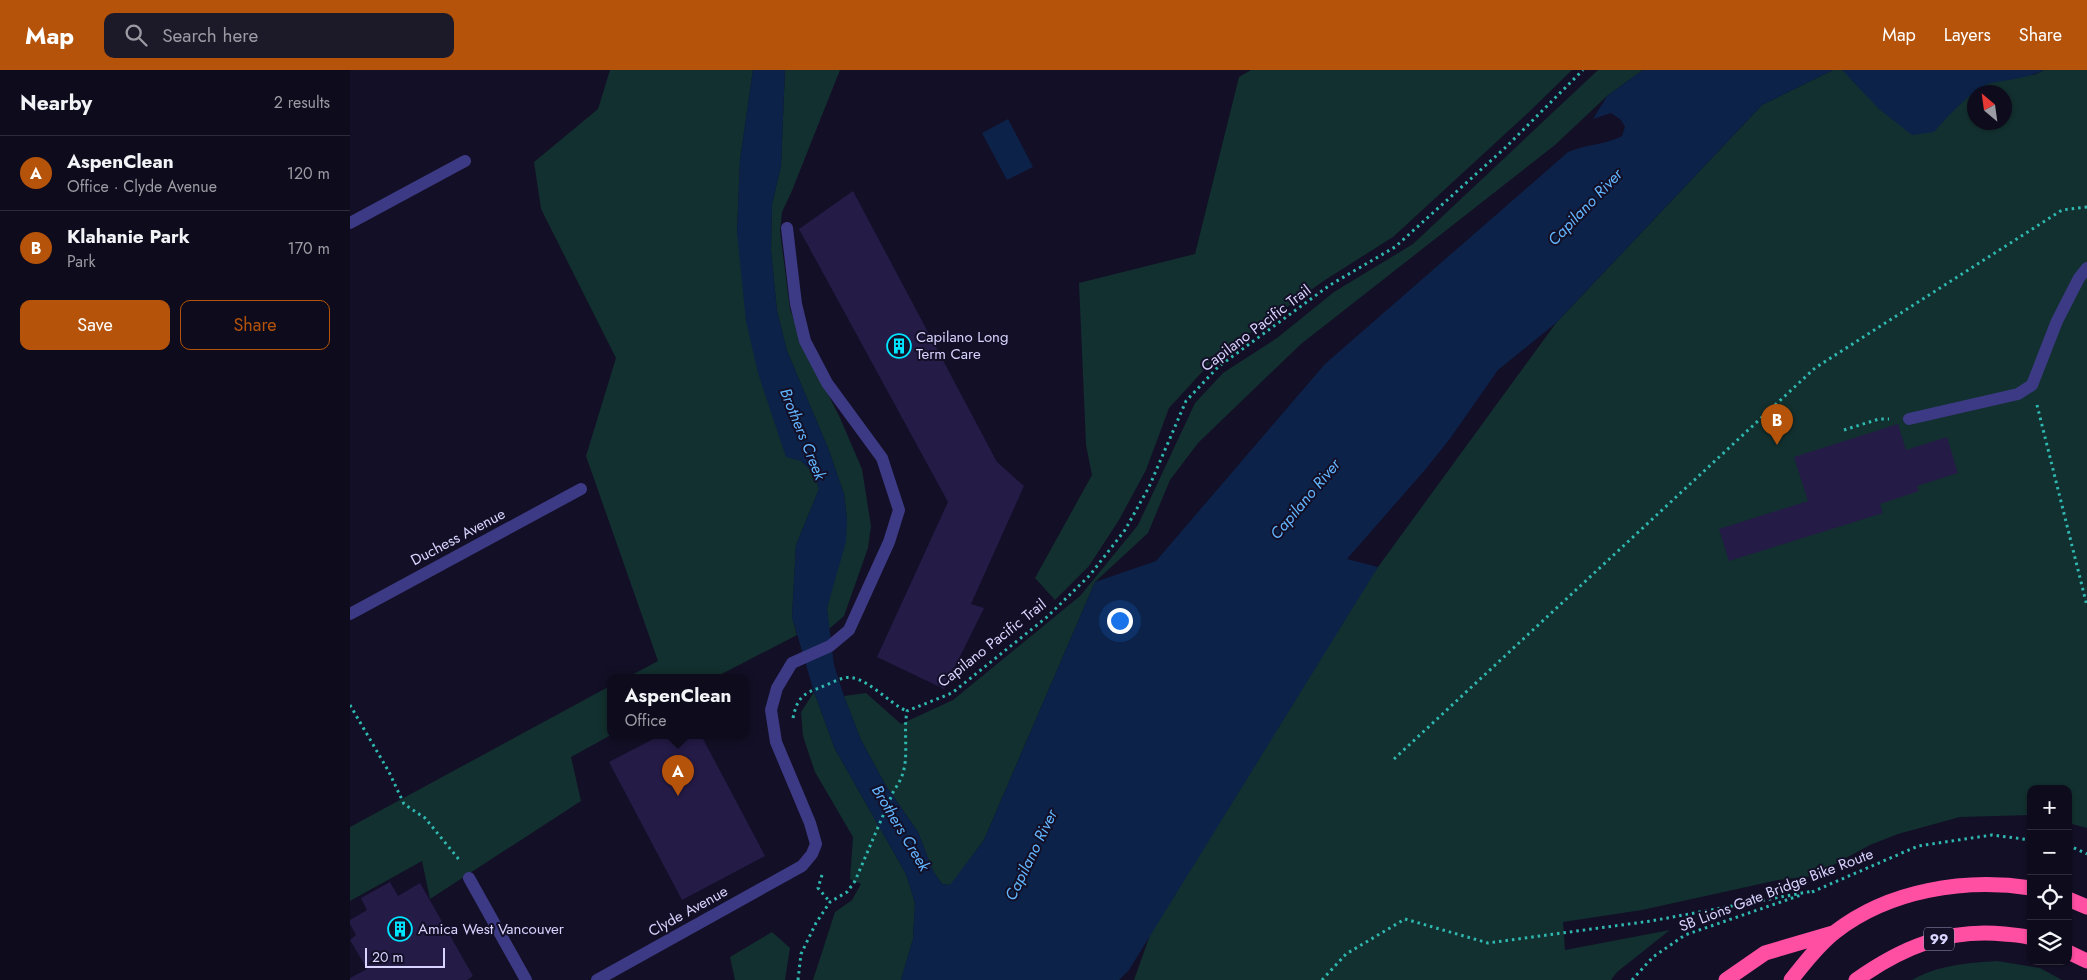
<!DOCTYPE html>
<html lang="en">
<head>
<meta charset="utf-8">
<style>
  :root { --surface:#0e0b1c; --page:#1c1929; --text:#f1f3f6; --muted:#9b9ba3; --line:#2e2b3b; --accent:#b45309 }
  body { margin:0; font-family:Jost,sans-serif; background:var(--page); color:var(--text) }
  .controls { position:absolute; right:15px; bottom:15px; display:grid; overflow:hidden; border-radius:10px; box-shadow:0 1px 4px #0004 }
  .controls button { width:45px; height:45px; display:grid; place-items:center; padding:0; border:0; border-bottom:1px solid var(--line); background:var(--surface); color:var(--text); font:25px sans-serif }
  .compass { position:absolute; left:1617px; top:15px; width:45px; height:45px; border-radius:50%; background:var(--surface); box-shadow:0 1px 4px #0004; rotate:331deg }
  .scale { position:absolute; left:15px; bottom:12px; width:80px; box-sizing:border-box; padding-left:5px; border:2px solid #d9d4ff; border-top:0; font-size:14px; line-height:18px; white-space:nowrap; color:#d9d4ff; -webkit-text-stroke:4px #130f26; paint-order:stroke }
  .you { position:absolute; left:769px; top:550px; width:18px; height:18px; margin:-12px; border:4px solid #fff; border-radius:50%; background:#1a73e8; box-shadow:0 0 0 8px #1a73e833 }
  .badge { display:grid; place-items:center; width:32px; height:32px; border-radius:50%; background:var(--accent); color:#fff; font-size:16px; font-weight:700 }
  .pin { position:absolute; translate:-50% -41px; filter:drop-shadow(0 1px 2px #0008) }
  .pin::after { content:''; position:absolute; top:26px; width:18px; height:15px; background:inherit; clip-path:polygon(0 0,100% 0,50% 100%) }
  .popup { position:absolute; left:257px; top:604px; width:142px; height:65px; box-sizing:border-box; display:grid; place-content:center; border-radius:10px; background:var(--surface); filter:drop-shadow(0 1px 4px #0005); font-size:16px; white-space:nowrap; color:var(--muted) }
  .popup b { font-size:19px; color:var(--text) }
  .popup::after { content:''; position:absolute; left:50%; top:100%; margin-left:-10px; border:10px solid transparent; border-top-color:var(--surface) }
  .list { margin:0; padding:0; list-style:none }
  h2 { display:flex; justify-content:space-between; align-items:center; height:65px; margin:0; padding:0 20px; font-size:21px }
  h2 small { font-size:16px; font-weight:400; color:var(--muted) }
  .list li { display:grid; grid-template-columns:32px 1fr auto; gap:15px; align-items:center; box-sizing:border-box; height:75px; padding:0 20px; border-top:1px solid var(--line) }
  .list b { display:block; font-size:19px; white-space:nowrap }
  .list p { margin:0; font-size:16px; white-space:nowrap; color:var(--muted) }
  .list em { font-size:16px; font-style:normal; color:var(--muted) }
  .actions { display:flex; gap:10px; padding:15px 20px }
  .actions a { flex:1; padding:11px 0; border:1px solid var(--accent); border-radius:10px; text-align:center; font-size:18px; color:var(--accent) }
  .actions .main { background:var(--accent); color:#fff }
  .icon { flex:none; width:28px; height:28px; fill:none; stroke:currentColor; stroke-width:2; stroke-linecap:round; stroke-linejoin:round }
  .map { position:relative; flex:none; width:1737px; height:910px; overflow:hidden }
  header { display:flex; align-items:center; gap:30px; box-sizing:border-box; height:70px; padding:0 25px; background:var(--accent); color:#fff }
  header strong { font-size:24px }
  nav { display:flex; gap:28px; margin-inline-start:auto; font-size:18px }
  .search { width:350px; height:45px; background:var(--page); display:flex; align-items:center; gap:12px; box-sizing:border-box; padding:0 18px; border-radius:10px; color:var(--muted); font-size:19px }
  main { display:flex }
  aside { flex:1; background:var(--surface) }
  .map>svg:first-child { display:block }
  .green { fill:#12302f; fill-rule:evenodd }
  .water { fill:#0c2248 }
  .building { fill:#241b47 }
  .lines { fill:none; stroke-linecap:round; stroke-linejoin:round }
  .path { stroke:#2fb8b0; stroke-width:3; stroke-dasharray:2.5 4; stroke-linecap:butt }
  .minor { stroke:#3d3a85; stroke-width:12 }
  .highway { stroke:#ff4fa3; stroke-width:15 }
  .labels { text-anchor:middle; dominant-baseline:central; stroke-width:4; stroke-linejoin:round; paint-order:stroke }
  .shield { fill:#130f26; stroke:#9e99be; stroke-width:1 }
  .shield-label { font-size:14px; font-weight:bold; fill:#d9d4ff }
  .street-label { font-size:15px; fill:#d9d4ff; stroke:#130f26 }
  .poi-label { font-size:15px; fill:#d9d4ff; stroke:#130f26; text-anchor:start }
  .water-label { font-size:16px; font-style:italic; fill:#62b6ff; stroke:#130f26 }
</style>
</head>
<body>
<header>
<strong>Map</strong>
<div class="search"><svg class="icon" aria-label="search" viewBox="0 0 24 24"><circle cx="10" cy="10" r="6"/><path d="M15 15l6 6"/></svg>Search here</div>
<nav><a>Map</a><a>Layers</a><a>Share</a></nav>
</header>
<main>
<aside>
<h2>Nearby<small>2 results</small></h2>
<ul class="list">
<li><span class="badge">A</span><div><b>AspenClean</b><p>Office · Clyde Avenue</p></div><em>120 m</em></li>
<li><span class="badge">B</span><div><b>Klahanie Park</b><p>Park</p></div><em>170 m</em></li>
</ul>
<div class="actions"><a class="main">Save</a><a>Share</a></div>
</aside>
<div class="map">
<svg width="1737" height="910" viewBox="0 0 1737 910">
  <rect width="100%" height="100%" fill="#130f26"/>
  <path class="green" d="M260,0H403L390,90L387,163L451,391L465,404L469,419L446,475L442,547L447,565L366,607H278L308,591L236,386L266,288L191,139L184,92L248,39Z
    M435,0H490L441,123L432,142L430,161L440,239L453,274L490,348L512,399L521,456L518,478L494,546L479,559L477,538L497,450L494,424L478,378L437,281L427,241L421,181L422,134L431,96Z
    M901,0H1222L1179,42L1043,167L975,210L863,290L819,338L796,400L769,450L739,496L705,530L685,508L742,405L736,375L729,213L845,184L889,7Z
    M1248,0H1293L1257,26L1205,75L951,274L848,373L820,410L798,463L745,512L634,770L601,815L592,814L583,801L568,762L536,716L511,670L494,626L516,623L551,654L603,630L730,526L788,455L845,333L873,303L927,268L984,222L1063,174Z
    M1483,0H1604L1684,5L1694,0H1737V758L1718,753V719H1681V745L1610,747L1548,764L1520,775L1463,806L1428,810L1292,840L1213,852L1215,880L1320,860L1267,902L1261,910H784L816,820L982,560L1206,253L1412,35ZM1624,22H1654V52H1624Z
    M260,616L261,665L221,687L231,731L80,829L72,791L0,831V757Z
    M464,622L485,679L556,804L565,833L563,869L551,910H463L485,842L502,830L511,814L500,809L503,767L465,702L453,666L451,642Z
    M422,862L440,878L435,910H385L380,887Z
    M1647,891L1690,898L1712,910H1562C1589,895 1616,893 1647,891Z"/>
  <path class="water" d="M403,0H435L431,96L422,134L421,181L427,241L437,281L478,378L494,424L497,450L496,472L477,538L484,595L494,626L511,670L536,716L568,762L583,801L592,814L600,815L634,770L745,512L806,491L975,294L1218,82C1236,74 1255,75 1272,66L1275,57L1271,50L1261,43L1243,49L1257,26L1293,0H1483L1412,35L1206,253L1148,300L1099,370L1074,401L997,489L1028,497L779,900L769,910H551L563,869L565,833L556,804L485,679L464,622L442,547L446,475L469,419L465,404L451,391L436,387L408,303L396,251L387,163L390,90Z
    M1492,0H1694C1677,9 1657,9 1638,14C1623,19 1596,48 1584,62L1562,65L1529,39Z
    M658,49L683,97L657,110L632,63Z"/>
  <path class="building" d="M503,121L647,392L674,416L621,534L634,538L594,619L527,587L598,432L449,159Z
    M1548,354L1556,380L1597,367L1608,403L1567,416L1569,421L1530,434L1533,443L1379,491L1369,459L1458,431L1444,387Z
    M311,665H351L415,786L332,830L259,692Z
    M40,812L48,826L70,813L123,906L117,910H0V908L17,899L0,870L6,865L0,854V850L17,840L11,828Z"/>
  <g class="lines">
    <path class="path" d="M1687,335L1737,536
      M1494,360L1529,349H1539
      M0,635L39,702L54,734L75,748L111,792
      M443,648C447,629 452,624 469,618C477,615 486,610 494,608C514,603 539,634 557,641
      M1044,689L1465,298L1712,140L1737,137
      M1718,775L1737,784
      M472,805L468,818L480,832
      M1462,822L1568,776L1642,765L1681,770
      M448,910L451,884L466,853L480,832L497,822L505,811L544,720C563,696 552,670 557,641L602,623L697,547L740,505L775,460L799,417L836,331L868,297L980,215L1045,177L1156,77L1233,0
      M972,910L996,884L1055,849L1138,873L1301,851L1463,821
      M1282,910L1303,887L1335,865L1451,825"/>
    <path class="minor" d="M0,153L115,91
      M1559,349L1668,324L1682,315L1707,251L1729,208L1737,198
      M0,544L231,419
      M119,808L176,910
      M247,910L452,796L462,784L466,774L460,753L426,672L421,640L427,618L442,593L480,576L499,560L539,472L549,440L532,388L477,313L455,271L446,234L437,158"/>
    <path class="highway" d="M1718,829L1737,837
      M1718,882L1737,891
      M1376,910L1415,883L1483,863
      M1441,910C1454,894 1468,875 1485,862C1539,820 1614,808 1681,818
      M1506,910C1551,878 1598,858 1654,864C1663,865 1672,865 1681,868"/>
  </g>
  <defs>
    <g id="building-ring" transform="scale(1.25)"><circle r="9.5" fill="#130f26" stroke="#00e5ff" stroke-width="1.5"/><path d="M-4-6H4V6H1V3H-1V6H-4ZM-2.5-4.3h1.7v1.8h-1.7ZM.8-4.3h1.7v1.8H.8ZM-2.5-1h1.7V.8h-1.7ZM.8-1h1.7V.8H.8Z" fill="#00e5ff"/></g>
  </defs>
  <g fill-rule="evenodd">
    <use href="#building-ring" x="549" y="276"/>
    <use href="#building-ring" x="50" y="859"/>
  </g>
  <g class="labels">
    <rect class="shield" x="1574" y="857.5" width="30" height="23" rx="4"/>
    <g class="shield-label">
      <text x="1589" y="869">99</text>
    </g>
    <g class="street-label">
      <text transform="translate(906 258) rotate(-37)">Capilano Pacific Trail</text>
      <text transform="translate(108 467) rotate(-28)">Duchess Avenue</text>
      <text transform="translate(642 573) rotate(-38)">Capilano Pacific Trail</text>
      <text transform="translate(1426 820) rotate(-21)">SB Lions Gate Bridge Bike Route</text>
      <text transform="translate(338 841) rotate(-29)">Clyde Avenue</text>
    </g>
    <g class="poi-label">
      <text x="566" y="267">Capilano Long<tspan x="566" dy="17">Term Care</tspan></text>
      <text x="68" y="859">Amica West Vancouver</text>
    </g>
    <g class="water-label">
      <text transform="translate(1235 137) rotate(-46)">Capilano River</text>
      <text transform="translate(453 364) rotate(68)">Brothers Creek</text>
      <text transform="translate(955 429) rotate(-50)">Capilano River</text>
      <text transform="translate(551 758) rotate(59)">Brothers Creek</text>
      <text transform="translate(681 785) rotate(-64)">Capilano River</text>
    </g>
  </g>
</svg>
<div class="controls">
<button>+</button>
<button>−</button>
<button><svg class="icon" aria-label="locate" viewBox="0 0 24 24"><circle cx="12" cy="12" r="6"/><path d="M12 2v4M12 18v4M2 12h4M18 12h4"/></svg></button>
<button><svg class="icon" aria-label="layers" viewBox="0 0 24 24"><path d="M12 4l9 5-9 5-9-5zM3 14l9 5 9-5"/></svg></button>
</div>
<svg class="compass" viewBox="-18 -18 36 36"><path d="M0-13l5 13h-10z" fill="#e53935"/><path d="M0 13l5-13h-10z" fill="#9b9ba3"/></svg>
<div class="scale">20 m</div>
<div class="you"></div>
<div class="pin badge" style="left:328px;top:726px">A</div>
<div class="popup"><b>AspenClean</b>Office</div>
<div class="pin badge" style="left:1427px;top:375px">B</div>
</div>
</main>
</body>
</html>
